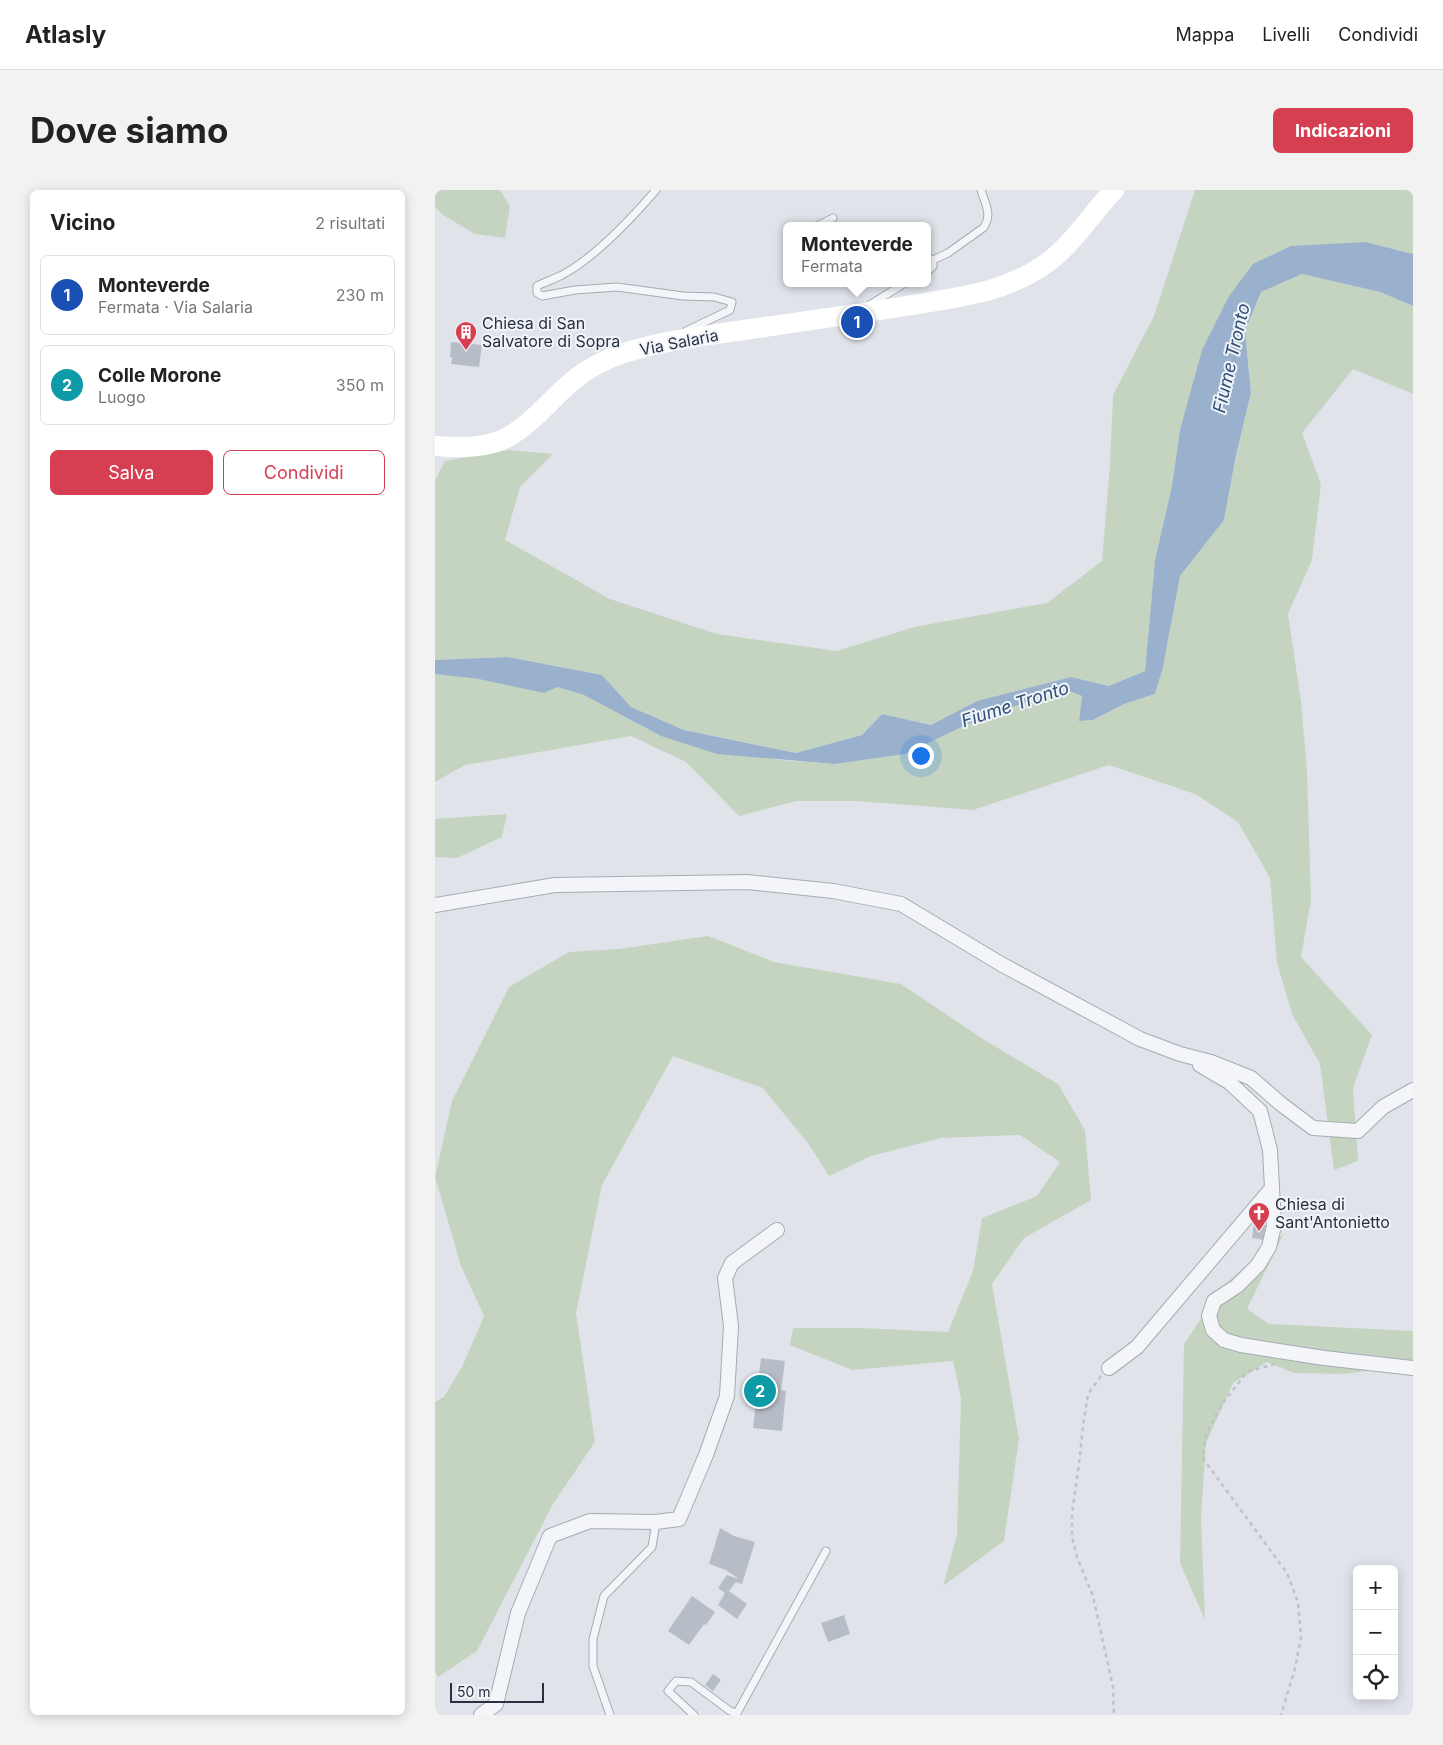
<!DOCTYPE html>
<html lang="it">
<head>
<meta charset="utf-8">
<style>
  :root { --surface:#fff; --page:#f2f2f2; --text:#222; --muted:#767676; --line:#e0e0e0; --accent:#d63f52 }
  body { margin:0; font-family:Inter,sans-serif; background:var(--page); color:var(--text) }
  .controls { position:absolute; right:15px; bottom:15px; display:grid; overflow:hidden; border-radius:8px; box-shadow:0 2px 12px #0003 }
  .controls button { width:45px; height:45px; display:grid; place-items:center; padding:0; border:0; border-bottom:1px solid var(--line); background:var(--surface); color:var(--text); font:25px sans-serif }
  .scale { position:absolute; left:15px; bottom:12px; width:94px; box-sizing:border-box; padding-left:5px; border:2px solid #283142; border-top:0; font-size:14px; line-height:18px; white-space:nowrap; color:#283142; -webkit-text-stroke:4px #f0f3f7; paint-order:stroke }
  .you { position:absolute; left:485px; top:565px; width:18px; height:18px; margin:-12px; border:4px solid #fff; border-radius:50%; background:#1a73e8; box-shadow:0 0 0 8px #1a73e833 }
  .badge { display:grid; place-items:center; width:32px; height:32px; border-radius:50%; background:var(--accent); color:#fff; font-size:16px; font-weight:700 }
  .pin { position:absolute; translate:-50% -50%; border:2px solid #fff; box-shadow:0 1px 5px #0006 }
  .popup { position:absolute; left:348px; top:32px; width:148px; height:65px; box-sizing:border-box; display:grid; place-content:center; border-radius:8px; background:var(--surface); filter:drop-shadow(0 1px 4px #0005); font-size:16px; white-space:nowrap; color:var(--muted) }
  .popup b { font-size:19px; color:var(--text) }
  .popup::after { content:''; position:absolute; left:50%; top:100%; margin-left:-10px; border:10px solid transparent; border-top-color:var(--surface) }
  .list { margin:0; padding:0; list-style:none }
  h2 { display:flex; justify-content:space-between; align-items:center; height:65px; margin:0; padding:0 20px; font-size:21px }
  h2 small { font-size:16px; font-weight:400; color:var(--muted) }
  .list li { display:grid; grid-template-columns:32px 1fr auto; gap:15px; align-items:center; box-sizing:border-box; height:80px; margin:0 10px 10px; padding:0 10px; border:1px solid var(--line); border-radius:8px }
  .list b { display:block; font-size:19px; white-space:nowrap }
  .list p { margin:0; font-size:16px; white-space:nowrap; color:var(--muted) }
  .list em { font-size:16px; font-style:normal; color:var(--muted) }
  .actions { display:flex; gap:10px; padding:15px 20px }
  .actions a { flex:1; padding:11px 0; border:1px solid var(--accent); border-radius:8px; text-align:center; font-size:18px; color:var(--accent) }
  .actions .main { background:var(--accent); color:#fff }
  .icon { flex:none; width:28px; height:28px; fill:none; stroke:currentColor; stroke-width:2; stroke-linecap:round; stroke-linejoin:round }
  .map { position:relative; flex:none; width:978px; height:1525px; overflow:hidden; border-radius:8px }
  header { display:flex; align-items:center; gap:30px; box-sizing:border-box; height:70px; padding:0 25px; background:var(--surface); border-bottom:1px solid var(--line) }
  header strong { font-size:24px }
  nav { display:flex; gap:28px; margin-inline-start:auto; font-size:18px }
  .intro { display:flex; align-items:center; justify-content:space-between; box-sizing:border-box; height:120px; padding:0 30px }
  h1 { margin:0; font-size:35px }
  .button { padding:12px 22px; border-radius:8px; background:var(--accent); color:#fff; font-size:18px; font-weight:700 }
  main { display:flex; gap:30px; padding:0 30px }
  aside { flex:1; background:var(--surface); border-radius:8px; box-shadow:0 2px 12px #0003 }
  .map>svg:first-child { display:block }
  .green { fill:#c5d4c1 }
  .water { fill:#99b1cc }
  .building { fill:#b7bdc7 }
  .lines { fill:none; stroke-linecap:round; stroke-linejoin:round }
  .service-casing { stroke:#a5abb4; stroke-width:9 }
  .minor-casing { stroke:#a5abb4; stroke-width:16 }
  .path { stroke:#bec2c9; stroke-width:2.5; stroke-dasharray:4 4; stroke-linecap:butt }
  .service { stroke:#f3f5f8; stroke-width:7 }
  .minor { stroke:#f3f5f8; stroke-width:14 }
  .secondary { stroke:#fff; stroke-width:20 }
  .labels { text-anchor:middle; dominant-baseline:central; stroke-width:4; stroke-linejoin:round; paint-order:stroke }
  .poi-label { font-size:16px; fill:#283142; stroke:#f0f3f7; text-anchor:start }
  .street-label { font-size:16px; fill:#283142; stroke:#f0f3f7 }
  .water-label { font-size:18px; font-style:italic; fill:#2f4f79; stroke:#f0f3f7 }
</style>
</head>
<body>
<header>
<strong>Atlasly</strong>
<nav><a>Mappa</a><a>Livelli</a><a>Condividi</a></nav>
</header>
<div class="intro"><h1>Dove siamo</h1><a class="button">Indicazioni</a></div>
<main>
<aside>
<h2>Vicino<small>2 risultati</small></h2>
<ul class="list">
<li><span class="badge" style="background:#1a4fb4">1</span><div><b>Monteverde</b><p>Fermata · Via Salaria</p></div><em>230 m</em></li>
<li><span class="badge" style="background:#0f9aa8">2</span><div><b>Colle Morone</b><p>Luogo</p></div><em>350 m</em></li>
</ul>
<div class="actions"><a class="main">Salva</a><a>Condividi</a></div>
</aside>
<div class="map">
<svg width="978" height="1525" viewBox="0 0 978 1525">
  <rect width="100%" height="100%" fill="#e0e4ea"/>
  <path class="green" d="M0,0H65L75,16L70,48L40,44L8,25L0,17Z
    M760,0H978V64L931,52L818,74L754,212L745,240L737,296L720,370L710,481L674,496L636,487L542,511L496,535L447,524L427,545L362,563L249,540L196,517L167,485L73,467L0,470V291L10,271L74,260L118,264L85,297L70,350L175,409L282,444L402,461L479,437L612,413L667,371L675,274L678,205L719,126Z
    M867,84L945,102L978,116V204L918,179L867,243L886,294L877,370L853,424L866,511L872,581L876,710L866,767L937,845L918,898L923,971L899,980L885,874L857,824L842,773L835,688L803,632L760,604L674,575L538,620L422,611H361L304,626L251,572L196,546L30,575L0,592V484L122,497L149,505L226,546L345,570L400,574L470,564L531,535L627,498L647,506L644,531L658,530L689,514L720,504L728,477L745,386L789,330L801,265L816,203L810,141L826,102Z
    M72,624L67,647L22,668L0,667V629Z
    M273,746L339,772L466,794L548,849L623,894L650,940L656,1010L589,1048L557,1094L584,1249L569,1351L508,1396L522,1345L526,1208L518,1171L417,1180L355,1155L358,1138H425L513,1142L538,1081L547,1028L602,1006L625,972L585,945L506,948L436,966L394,986L375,956L328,898L238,866L167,995L141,1123L160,1252L118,1314L42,1461L3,1487L0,1482V1212L9,1207L28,1175L49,1126L26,1076L0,987L17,911L74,797L134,762L184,759Z
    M849,1043L812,1119L834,1134L978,1141V1178H953L909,1184L859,1183L832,1172L798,1193L771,1253L766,1326L770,1430L745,1373L749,1154L788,1096Z"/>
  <path class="water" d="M931,52L978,64V116L945,102L867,84L826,102L810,141L816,203L801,265L789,330L745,386L728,477L720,504L689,514L658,530L644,531L647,506L627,498L531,535L470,564L400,574L282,564L226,546L149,505L122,497L109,503L44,489L0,484V470L73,467L167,485L196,517L249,540L361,563L427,545L447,524L496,535L542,511L636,487L674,496L710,481L720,370L737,296L745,240L767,160L794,106L818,74L856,56Z"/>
  <path class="building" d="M16,152L47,155L44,177L16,174L17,167H15Z
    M819,1033L831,1035L828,1050L817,1048Z
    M326,1168L350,1171L346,1200L351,1201L347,1241L318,1238Z
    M285,1338L299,1346L320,1352L307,1394L301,1392L294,1401L312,1414L302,1429L283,1415L290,1403L283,1398L292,1385L304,1389L291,1380L274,1374Z
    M257,1406L280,1422L271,1435L269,1434L254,1455L233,1441Z
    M409,1425L415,1444L393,1452L386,1433Z
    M278,1484L286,1490L278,1501L270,1495Z"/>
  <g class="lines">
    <g class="service-casing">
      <path id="service" d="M221,0C196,29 161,67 127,85C119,89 110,92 102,96V103L107,106L140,100L182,97L248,106L279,107L297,112L295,120L251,141
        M382,36L398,28
        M492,67L498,70V76L492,82
        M498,70L513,63L548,38C558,26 550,13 546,0
        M433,116L470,93
        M175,1525L158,1476V1449L169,1406L217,1357L221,1332
        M259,1525L233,1501L241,1491L256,1492L295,1521L302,1523L391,1361"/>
    </g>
    <g class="minor-casing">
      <path id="minor" d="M0,715L120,695L312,692L398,701L466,714L566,774L705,849L745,864L776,872L816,888L846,914L878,938L923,941L948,917L978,900
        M765,875L794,892L825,921L835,960L839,1036L834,1057L823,1075L802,1096L779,1111L774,1126L778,1140L789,1150L806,1155L889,1168L978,1178
        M674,1178L702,1157L837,998
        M46,1525L61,1514L83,1423L115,1346L155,1331L221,1332L244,1329L271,1265L292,1206L296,1136L290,1088L297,1073L342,1040"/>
    </g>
    <path class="path" d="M840,1174L812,1182L787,1214L772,1242L767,1267L852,1383L863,1412L866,1448L859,1482L846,1525
      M666,1186L653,1204L648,1236L644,1274L637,1323V1347L642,1367L658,1406L678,1497L679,1525"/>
    <use href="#service" class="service"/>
    <use href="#minor" class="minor"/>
    <path class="secondary" d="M0,256C22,258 51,258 71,248C98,234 116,208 140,189C153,178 170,170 186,164C225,151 268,146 309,140C365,132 421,124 477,115C525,107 568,103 609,75C637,56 656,24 679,0"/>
  </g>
  <defs>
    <g id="building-pin" transform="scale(1.125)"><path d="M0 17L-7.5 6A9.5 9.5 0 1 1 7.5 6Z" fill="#d63f52" stroke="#f0f3f7"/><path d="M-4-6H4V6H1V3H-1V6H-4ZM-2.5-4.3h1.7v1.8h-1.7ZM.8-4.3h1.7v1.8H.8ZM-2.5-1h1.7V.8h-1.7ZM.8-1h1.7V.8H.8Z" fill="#fff"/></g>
    <g id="church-pin" transform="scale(1.125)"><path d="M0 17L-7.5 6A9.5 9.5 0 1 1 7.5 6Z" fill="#d63f52" stroke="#f0f3f7"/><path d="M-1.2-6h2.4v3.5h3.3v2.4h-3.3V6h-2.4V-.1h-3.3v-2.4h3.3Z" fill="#fff"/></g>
  </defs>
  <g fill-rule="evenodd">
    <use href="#building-pin" x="31" y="142"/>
    <use href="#church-pin" x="824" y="1023"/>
  </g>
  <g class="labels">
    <g class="poi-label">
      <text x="47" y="133">Chiesa di San<tspan x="47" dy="18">Salvatore di Sopra</tspan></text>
      <text x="840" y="1014">Chiesa di<tspan x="840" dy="18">Sant'Antonietto</tspan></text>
    </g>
    <g class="street-label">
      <text transform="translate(244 152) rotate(-11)">Via Salaria</text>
    </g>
    <g class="water-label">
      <text transform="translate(796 168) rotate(-77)">Fiume Tronto</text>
      <text transform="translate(580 514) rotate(-18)">Fiume Tronto</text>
    </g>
  </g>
</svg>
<div class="controls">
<button>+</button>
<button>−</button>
<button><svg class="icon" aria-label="locate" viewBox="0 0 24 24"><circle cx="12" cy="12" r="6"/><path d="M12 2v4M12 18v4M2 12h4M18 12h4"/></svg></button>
</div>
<div class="scale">50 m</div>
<div class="you"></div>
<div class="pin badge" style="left:422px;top:132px;background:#1a4fb4">1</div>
<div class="popup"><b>Monteverde</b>Fermata</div>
<div class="pin badge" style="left:325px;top:1201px;background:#0f9aa8">2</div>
</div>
</main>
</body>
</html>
